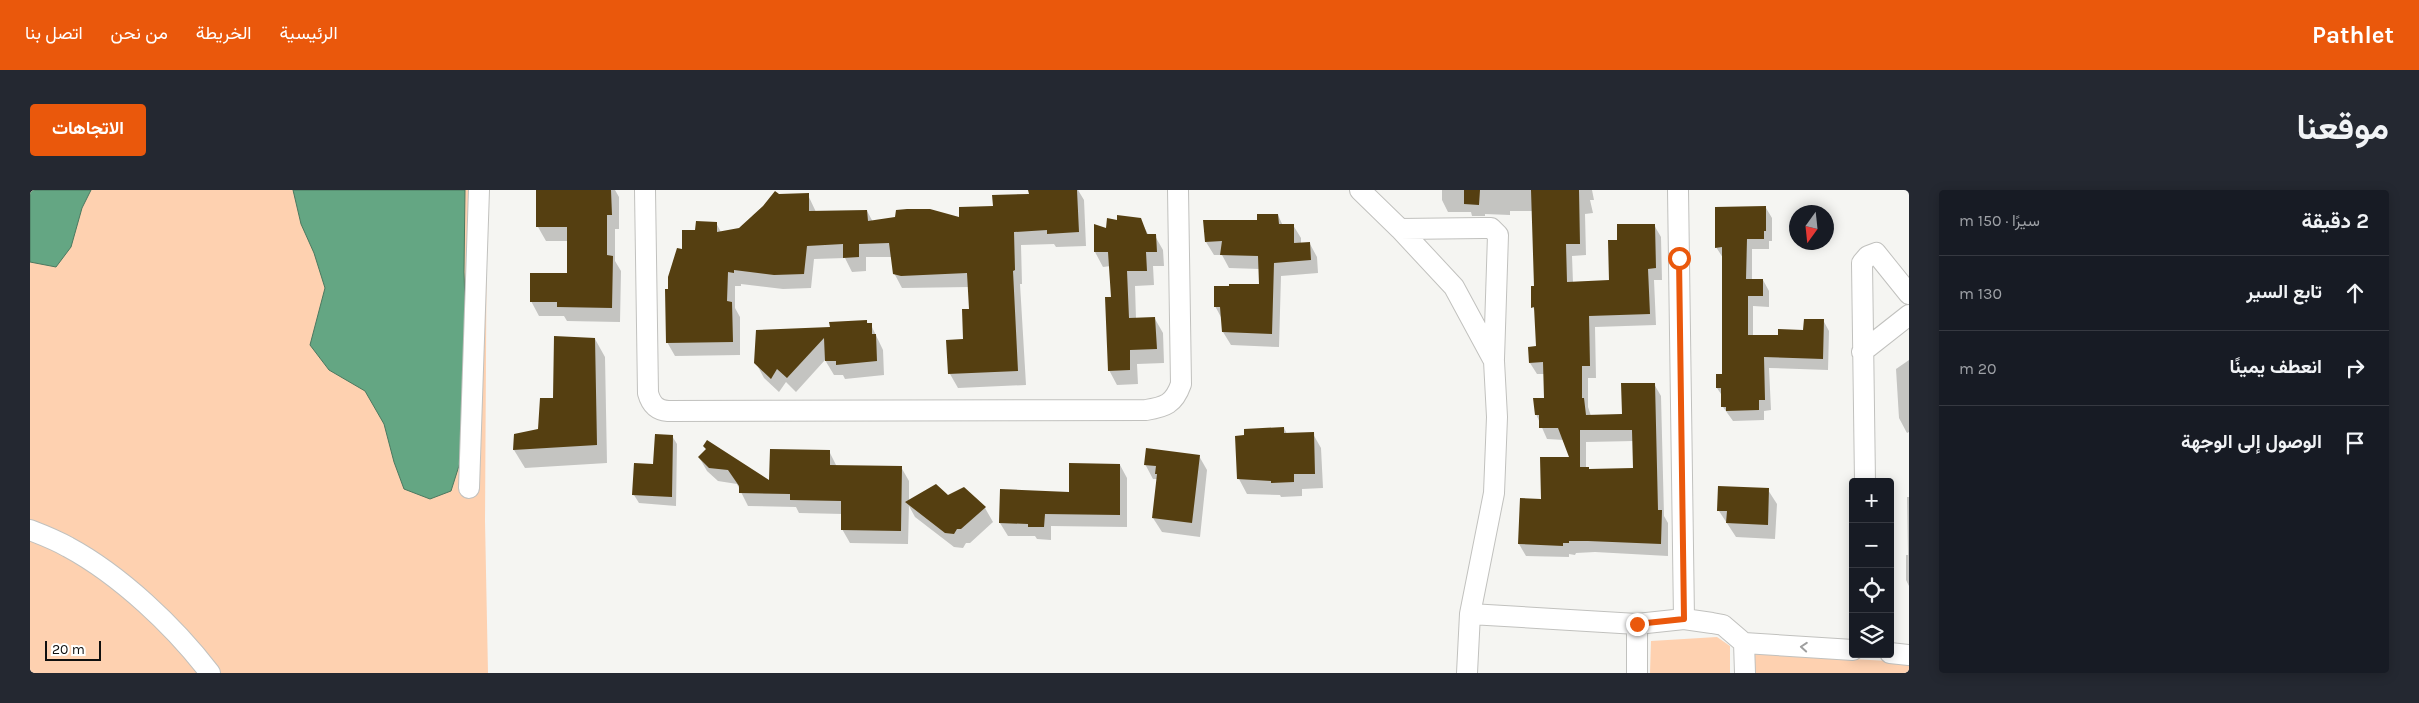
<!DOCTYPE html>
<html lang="ar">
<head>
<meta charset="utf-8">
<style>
  :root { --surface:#171b24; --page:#242831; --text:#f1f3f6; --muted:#9ea1a6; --line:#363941; --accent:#ea580c }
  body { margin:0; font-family:Karla,Vazirmatn,sans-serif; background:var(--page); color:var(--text); direction:rtl }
  .controls { position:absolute; right:15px; bottom:15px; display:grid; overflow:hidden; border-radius:5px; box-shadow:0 2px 12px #0003 }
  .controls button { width:45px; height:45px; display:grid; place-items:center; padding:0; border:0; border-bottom:1px solid var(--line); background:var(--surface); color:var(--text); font:25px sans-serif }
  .compass { position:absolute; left:1759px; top:15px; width:45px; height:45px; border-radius:50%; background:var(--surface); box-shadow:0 2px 12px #0003; rotate:195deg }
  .scale { position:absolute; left:15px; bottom:12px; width:56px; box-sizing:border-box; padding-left:5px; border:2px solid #10100f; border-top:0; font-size:14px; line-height:18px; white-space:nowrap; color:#10100f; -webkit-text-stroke:4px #fffffe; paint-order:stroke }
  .stop { position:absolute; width:15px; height:15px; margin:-11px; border:4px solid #ea580c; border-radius:50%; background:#fff }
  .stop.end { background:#ea580c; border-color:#fff; box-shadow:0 1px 5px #0008 }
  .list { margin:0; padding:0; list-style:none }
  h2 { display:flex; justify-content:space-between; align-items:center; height:65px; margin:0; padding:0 20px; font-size:21px }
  h2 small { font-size:16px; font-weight:400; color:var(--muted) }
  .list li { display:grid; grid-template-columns:32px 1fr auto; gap:15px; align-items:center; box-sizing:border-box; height:75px; padding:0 20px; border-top:1px solid var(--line) }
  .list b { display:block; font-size:19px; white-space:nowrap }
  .list em { font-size:16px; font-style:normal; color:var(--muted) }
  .icon { flex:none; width:28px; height:28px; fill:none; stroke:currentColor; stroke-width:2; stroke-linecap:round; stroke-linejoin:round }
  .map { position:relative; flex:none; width:1879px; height:483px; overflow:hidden; direction:ltr; border-radius:5px }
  header { display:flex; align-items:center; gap:30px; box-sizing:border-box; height:70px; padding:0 25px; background:var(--accent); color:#fff }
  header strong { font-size:24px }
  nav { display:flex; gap:28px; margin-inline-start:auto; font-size:18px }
  .intro { display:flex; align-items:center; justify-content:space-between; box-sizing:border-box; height:120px; padding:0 30px }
  h1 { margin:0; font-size:35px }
  .button { padding:12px 22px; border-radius:5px; background:var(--accent); color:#fff; font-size:18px; font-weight:700 }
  main { display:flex; gap:30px; padding:0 30px }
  aside { flex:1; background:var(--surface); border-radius:5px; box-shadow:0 2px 12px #0003 }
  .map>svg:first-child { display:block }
  .green { fill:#fed1b0 }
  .water { fill:#64a683; stroke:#4b7960 }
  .shadow { fill:#0003; fill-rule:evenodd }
  .building { fill:#553f11; fill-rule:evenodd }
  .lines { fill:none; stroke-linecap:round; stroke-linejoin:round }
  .minor-casing { stroke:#c1c1be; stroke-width:22 }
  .minor { stroke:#fff; stroke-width:20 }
  .oneway { stroke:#9f9f9f }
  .route { stroke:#ea580c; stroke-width:6 }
</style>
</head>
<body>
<header>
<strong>Pathlet</strong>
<nav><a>الرئيسية</a><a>الخريطة</a><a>من نحن</a><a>اتصل بنا</a></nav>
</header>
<div class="intro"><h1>موقعنا</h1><a class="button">الاتجاهات</a></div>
<main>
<aside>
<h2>2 دقيقة<small>سيرًا · 150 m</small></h2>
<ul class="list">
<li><svg class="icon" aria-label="ahead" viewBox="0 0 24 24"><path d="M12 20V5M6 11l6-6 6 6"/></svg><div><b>تابع السير</b></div><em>130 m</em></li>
<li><svg class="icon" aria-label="right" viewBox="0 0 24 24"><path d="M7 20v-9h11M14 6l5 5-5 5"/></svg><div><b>انعطف يمينًا</b></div><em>20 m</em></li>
<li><svg class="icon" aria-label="arrive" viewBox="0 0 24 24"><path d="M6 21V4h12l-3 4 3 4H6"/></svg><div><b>الوصول إلى الوجهة</b></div></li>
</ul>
</aside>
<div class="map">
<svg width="1879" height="483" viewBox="0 0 1879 483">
  <rect width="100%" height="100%" fill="#f5f5f2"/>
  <path class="green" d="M0,0H457L455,331L458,483H0Z
    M1687,447L1700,456V483H1620L1621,451Z
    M1725,464L1879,472V483H1724Z"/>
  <path class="water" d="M0,0H61L52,18L41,57L26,77L0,72Z
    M263,0H435L434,82L437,181L434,260L421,301L400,309L374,299L364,272L354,234L335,201L299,180L280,155L295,98L284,63L271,34Z"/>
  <path class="shadow" d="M507,0H585L589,7V39H585V71L591,81L590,132L537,131L534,126H509L501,111L538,84V51H516L508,37Z
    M1000,0H1048L1054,10L1056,56L1026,57L1024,54L991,55L992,94H990L996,195L928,198L920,184L917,151L934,150L941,120L939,97L872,98L864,83L862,67H836V81L822,82L815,68L784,69L781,98L753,99L711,94V96H705V118L710,127V165L645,166L637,152L639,100L653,61L666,42L686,33L691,42L709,39L749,6L778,5L786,22L837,21L843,32L931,28L1000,5Z
    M1412,0H1562L1564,10H1560L1563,23L1555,24L1556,65L1542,66L1543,93L1581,91L1589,51L1624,35L1631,47L1632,90H1624L1626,135L1565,137L1566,188H1558V217L1561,226L1593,225L1624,194L1631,206L1634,326L1638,333V366L1565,362L1546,363L1545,365L1539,364V367L1496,366L1489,354L1512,310L1541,268L1534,250L1517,249L1506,224L1515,209L1514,184H1507L1500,173L1508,158L1506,123L1503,117L1506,97L1503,21H1480V25L1455,24V26H1442L1441,22H1418L1412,10ZM1604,251L1605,279L1559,280L1556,278V252Z
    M1736,18L1742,28V51H1739V59H1722V90H1733L1739,101V117L1723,116V146H1749L1775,141L1793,130L1799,141L1798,180L1739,178L1741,220L1734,221V230L1703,231L1693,217V207L1687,198V185H1693V68L1686,57Z
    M1248,25L1253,36L1263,35L1271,48V54H1280L1287,67L1288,83L1251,86L1249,157L1201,155L1193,142L1192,129L1185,116L1230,95V79L1199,78L1192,65H1184L1176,52L1175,31H1229Z
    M1110,29L1119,46H1125L1133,60L1134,76H1123L1124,95L1105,96L1106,129H1125L1133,143L1134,173L1107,174L1108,194L1087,195L1079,180L1082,108L1081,76L1073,77L1065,62V36L1077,39L1088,31Z
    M836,132L841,135L853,160L854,185L815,189L813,185H804L795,170L766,202L756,192L749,202L734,188L726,173L801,139Z
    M565,149L575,167L577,273L495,278L484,260L485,245L509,240L524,209Z
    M1879,170V242L1877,243L1869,228L1866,179Z
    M1254,238L1257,244H1283L1291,258L1293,298L1272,299V306L1251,307L1250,305L1217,304L1209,289Z
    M642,246L647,254L646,316L609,313L604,305L625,276Z
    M674,256L741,293L799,261L807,277H871L879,291V311L918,306L955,318L963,332L940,353H936L933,358L924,357L885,327L879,316L878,354L820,353L812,339L813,324L769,323L766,317L718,316L707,294L688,291L677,281L669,267L677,260Z
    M1169,266L1177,280L1170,347L1132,342L1123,328L1128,289H1123L1115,274Z
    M1090,275L1097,288V337L1021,336V350L1007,349L1005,346H978L970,333L1040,303Z
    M1738,300L1747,314L1745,349L1706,347L1689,321Z
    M1877,307H1879V396L1876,390V365H1878Z"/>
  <path class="building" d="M506,0H581L582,25H577V65L583,66L582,118L527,117V112H500V83H537V37H506Z
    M998,0H1047L1049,42L1017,44V40L984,42L985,80L983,81L988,181L918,184L916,150L933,149L932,119H939L937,83L871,86L863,84L859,53L829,54V67L813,68V54L777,56L774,84L744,85L704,80V83L698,82L697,111L702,112L703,152L636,153L635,99H638V87L647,58L652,59V40H665L666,31L687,32V42L709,38L733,16L745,1L749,4L779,3V21L837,20L838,31L865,27L866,20L877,19H900L929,27V17L963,16L962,5L999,4Z
    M1434,0H1450L1449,15L1434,14Z
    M1501,0H1549L1550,54H1536L1537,92L1579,90L1578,50H1587V34H1625L1626,78L1618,79L1620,124L1559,126L1560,176H1552V208H1554L1556,225L1592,224L1591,193H1625L1628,320H1632L1631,354L1558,351H1539V353H1533V356L1488,354L1490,308L1511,309L1510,267H1539L1528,238H1509V225H1505L1503,208H1514L1513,172L1499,173L1498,157L1506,156L1504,117L1501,118V96H1504ZM1550,240H1602L1603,278L1559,279V277H1550Z
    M1736,16V41H1734V49H1717L1716,89H1733V106H1718V145H1748V139L1773,140L1774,129H1794L1793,169L1734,167L1735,210H1729V220L1696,221V217H1691V198H1686V184H1692V57L1685,58V17Z
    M1227,24H1248L1249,34H1264V53L1280,52L1281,70L1244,73L1242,144L1192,142L1190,117H1184V96H1199V94H1229L1228,66L1190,65L1192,51L1175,52L1173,30H1227Z
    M1087,25L1111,28L1117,44H1126L1127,62H1116L1117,81H1097L1099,128L1125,127L1127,159L1100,160V180L1078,181L1075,107H1081L1078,62H1064V34L1076,38L1077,28L1087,30Z
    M837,130V133H842V144H846L847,171L806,175V171H795L794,148L757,188L747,179L741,189L724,173L726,140L800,137L799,132Z
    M524,146L565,148L567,255L483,260L484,244L508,239L510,208H523Z
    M1254,237V243L1284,242L1285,284H1264V292L1241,293V291L1207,289L1205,246L1214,245V239Z
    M625,244L643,245L642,307L602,305L604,273L623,274Z
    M677,250L739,290L740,259L800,260V275L872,276L871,341L811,340V311L760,310V304L709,303V296L698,280L679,278L668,267L676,259L673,256Z
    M1116,258L1170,265L1162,333L1122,328L1127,284H1125L1126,276L1114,275Z
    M1039,273L1090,274V325L1015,324L1014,337H998V334L969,333L970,299L1039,302Z
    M906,294L918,305L934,297L956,317L931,339H927L924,344L915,343L875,312Z
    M1688,296L1739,298L1738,335L1696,333L1697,321H1687Z"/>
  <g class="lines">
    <g class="minor-casing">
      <path id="minor" d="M615,0L618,203C621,214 626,220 638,221L1116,220C1135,217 1144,214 1151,194L1148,0
        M1330,0L1370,39L1424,97L1464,171L1467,227L1464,303L1440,424L1437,483
        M1648,0L1654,429
        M1370,39L1453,38H1461L1468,45L1464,169
        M1832,162L1879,125
        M1835,292L1832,73L1838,66L1846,63L1879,104
        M439,298L449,0
        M0,340C13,345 26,350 38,357C90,385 144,436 180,483
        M1440,424L1607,434
        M1714,453L1715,483
        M1860,463L1879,465
        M1607,483V434L1654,429L1682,433L1693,435L1714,453L1823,460"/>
    </g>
    <use href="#minor" class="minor"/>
  </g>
  <defs><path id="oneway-chevron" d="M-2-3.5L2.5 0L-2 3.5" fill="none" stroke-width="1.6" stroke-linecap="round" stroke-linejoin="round" transform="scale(1.25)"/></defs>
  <use class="oneway" href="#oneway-chevron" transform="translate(1774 457) rotate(-176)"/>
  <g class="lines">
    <path class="route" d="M1607,434L1654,429L1649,68"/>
  </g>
</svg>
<div class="controls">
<button>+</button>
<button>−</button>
<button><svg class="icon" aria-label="locate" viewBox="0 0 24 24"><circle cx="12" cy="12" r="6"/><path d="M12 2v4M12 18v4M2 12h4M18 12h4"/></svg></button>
<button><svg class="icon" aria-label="layers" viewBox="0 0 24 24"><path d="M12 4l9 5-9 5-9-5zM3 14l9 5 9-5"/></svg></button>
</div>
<svg class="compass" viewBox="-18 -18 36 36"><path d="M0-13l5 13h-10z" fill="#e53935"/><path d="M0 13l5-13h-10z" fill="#9ea1a6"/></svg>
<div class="scale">20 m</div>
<div class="stop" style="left:1649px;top:68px"></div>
<div class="stop end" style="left:1607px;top:434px"></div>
</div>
</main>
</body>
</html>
